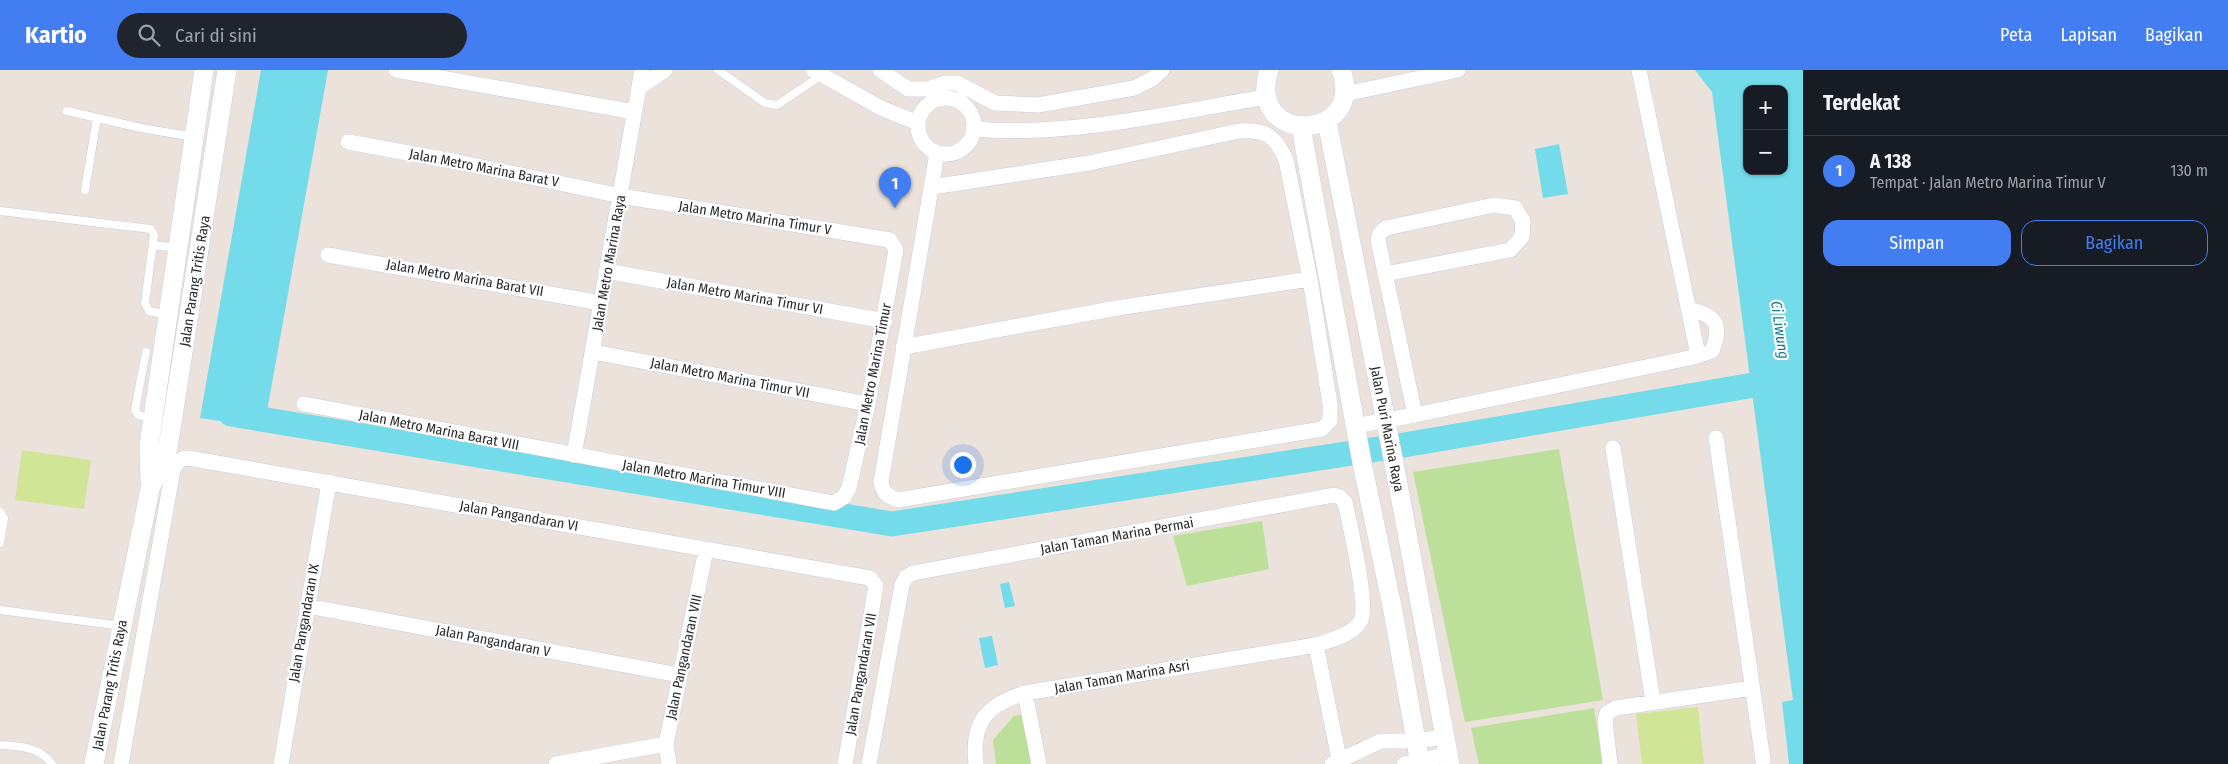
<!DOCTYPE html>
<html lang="id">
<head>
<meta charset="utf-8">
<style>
  :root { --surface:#171b24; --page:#20242c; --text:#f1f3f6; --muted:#9ea1a6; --line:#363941; --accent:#427df1 }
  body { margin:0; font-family:"Fira Sans Condensed",sans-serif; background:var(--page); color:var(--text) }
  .controls { position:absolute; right:15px; top:15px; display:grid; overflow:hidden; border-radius:10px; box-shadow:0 1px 4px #0004 }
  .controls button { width:45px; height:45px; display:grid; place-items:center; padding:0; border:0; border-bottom:1px solid var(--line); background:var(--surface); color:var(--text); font:25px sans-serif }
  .you { position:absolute; left:962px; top:394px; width:18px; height:18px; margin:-12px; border:4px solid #fff; border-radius:50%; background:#1a73e8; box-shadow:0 0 0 8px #1a73e833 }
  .badge { display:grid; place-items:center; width:32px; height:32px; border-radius:50%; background:var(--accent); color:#fff; font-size:16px; font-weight:700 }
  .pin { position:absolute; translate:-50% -41px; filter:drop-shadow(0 1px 2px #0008) }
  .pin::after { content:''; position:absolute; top:26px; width:18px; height:15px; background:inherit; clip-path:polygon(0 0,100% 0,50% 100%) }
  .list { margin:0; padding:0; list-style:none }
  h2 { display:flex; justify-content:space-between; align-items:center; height:65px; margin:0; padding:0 20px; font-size:21px }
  h2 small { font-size:16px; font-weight:400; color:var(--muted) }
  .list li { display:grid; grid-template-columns:32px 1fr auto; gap:15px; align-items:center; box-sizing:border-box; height:70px; padding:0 20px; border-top:1px solid var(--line) }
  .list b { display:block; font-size:19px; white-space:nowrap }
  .list p { margin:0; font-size:16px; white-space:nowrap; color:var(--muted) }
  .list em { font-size:16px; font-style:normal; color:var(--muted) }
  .actions { display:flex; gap:10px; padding:15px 20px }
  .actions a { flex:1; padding:11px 0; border:1px solid var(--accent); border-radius:15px; text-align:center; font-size:18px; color:var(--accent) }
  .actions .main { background:var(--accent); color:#fff }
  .icon { flex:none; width:28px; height:28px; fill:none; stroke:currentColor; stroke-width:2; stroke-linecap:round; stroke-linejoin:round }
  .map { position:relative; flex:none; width:1803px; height:694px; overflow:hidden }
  header { display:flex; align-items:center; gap:30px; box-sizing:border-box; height:70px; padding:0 25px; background:var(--accent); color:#fff }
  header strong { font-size:24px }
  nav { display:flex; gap:28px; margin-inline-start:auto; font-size:18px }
  .search { width:350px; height:45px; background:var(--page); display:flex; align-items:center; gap:12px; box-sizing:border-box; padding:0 18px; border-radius:28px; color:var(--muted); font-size:19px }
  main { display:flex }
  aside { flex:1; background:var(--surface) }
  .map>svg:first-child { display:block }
  .green { fill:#bcdf9a }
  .pitch { fill:#d0e696 }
  .water { fill:#73dbe9; fill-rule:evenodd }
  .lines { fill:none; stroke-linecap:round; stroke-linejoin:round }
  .river { stroke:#73dbe9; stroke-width:25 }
  .service-casing { stroke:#cacfda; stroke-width:9 }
  .minor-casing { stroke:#cacfda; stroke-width:16 }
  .tertiary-casing { stroke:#cacfda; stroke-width:20 }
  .service { stroke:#fff; stroke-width:8 }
  .minor { stroke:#fff; stroke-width:15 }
  .tertiary { stroke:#fff; stroke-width:19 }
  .labels { text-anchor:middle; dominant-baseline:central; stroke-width:4.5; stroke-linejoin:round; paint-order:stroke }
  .street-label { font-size:14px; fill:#292929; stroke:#fff }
  .water-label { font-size:15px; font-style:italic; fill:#137a93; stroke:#fff }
</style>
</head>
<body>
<header>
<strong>Kartio</strong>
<div class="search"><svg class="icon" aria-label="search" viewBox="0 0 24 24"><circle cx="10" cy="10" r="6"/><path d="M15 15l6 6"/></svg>Cari di sini</div>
<nav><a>Peta</a><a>Lapisan</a><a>Bagikan</a></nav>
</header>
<main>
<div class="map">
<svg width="1803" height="694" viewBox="0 0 1803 694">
  <rect width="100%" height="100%" fill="#ebe2db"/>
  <path class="green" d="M1559,379L1603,630L1465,652L1413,402Z
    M1262,451L1269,499L1187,516L1173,466Z
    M1594,638L1603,694H1479L1471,658Z
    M1030,643L1038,694H996L993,670L1014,646Z"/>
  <path class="pitch" d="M22,380L91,390L84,439L15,430Z
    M1698,637L1704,694H1642L1636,644Z"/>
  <path class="water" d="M261,0H328L264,358L200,348Z
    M1695,0H1803V694H1789L1782,632L1793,630L1712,22ZM1747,19H1784V101H1747Z
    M1559,74L1568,124L1543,128L1535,79Z
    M1009,512L1015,536L1005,538L1000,514Z
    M992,566L998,595L985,598L979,568Z"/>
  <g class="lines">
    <path class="river" d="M231,344L892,454L1404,375L1783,310"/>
    <g class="service-casing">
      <path id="service" d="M718,0L765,33L777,35L822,5
        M67,41L141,58L194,67
        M85,120L97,48
        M0,141L151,159L154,165L145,233L149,241L168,245
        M153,175L178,178
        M146,282L135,340L138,345L153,349
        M0,442L4,448L0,473
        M0,540L122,556
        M0,675C20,676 40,677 52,694"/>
    </g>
    <g class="minor-casing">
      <path id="minor" d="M396,0L635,42
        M813,0L881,38L918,53
        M880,0L908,19H927L945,13H957L995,33L1038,35L1134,18L1152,9L1162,0
        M640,17L665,0
        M1345,24L1458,0
        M918 56a28 28 0 1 1 56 0a28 28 0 1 1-56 0Z
        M973,59C1071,67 1169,43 1266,27
        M932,117L1089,93L1239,61C1265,59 1276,66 1286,90L1310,209L1330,334V351L1322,359L898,430C887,426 883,423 881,412L937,83
        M328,185L601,233
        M606,201L885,251
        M1385,204L1510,180L1522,167L1523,151L1515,138L1494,135L1386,158L1380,163L1378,170L1415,345L1694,287L1697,280L1639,0
        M1688,239C1716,245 1723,254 1712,281L1694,287
        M903,277L1117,238L1310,209
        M593,282L868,334
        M304,334L834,433L844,427L849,418L868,334L896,180L890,170L621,126L458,92L348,72
        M1355,356L1415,345
        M1716,368L1763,690
        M1613,378L1653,631
        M574,385L642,0
        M307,536L679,605
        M1316,575L1340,694
        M1025,623L1039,694
        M121,694L172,405C174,395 177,389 188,388L870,508L876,516L845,694
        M281,694L329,412
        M556,694L666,674
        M669,694L666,674L706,480
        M869,694L902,515L906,507L913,503L1334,425L1340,427L1345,432C1349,452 1370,538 1360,552C1351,566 1330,570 1316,575L1025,623C986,635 971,652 976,694
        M1332,694L1381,671H1415L1445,667
        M1404,694L1448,684
        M1610,694L1605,651L1607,643L1616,638L1752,618"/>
    </g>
    <g class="tertiary-casing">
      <path id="tertiary" d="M1269,0C1245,77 1367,72 1341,0
        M1327,51L1394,393L1450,694
        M1301,57L1363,398L1393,541L1420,694
        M150,412L149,375L204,0
        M94,694L150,419L168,378L227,0"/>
    </g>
    <use href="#service" class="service"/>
    <use href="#minor" class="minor"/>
    <use href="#tertiary" class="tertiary"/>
  </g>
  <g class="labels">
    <g class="street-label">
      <text transform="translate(484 98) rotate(11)">Jalan Metro Marina Barat V</text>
      <text transform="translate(755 148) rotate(9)">Jalan Metro Marina Timur V</text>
      <text transform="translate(609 193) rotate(-80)">Jalan Metro Marina Raya</text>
      <text transform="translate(465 208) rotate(10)">Jalan Metro Marina Barat VII</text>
      <text transform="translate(195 211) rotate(-81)">Jalan Parang Tritis Raya</text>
      <text transform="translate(745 226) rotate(10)">Jalan Metro Marina Timur VI</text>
      <text transform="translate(873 304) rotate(-79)">Jalan Metro Marina Timur</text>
      <text transform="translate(730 308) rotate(11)">Jalan Metro Marina Timur VII</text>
      <text transform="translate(1387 359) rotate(79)">Jalan Puri Marina Raya</text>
      <text transform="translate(439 360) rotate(11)">Jalan Metro Marina Barat VIII</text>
      <text transform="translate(704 409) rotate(10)">Jalan Metro Marina Timur VIII</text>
      <text transform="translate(519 446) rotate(10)">Jalan Pangandaran VI</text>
      <text transform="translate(1117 466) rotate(-10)">Jalan Taman Marina Permai</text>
      <text transform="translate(304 553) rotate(-80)">Jalan Pangandaran IX</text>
      <text transform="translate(493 571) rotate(11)">Jalan Pangandaran V</text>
      <text transform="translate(684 587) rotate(-78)">Jalan Pangandaran VIII</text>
      <text transform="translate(861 604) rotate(-80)">Jalan Pangandaran VII</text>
      <text transform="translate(1122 607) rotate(-10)">Jalan Taman Marina Asri</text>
      <text transform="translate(110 615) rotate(-79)">Jalan Parang Tritis Raya</text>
    </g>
    <g class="water-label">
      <text transform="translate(1780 260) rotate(82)">Ci Liwung</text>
    </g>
  </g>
</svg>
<div class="controls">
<button>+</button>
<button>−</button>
</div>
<div class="you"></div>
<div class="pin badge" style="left:895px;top:138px">1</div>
</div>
<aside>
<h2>Terdekat<small></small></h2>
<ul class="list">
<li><span class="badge">1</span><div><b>A 138</b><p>Tempat · Jalan Metro Marina Timur V</p></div><em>130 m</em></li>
</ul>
<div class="actions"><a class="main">Simpan</a><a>Bagikan</a></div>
</aside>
</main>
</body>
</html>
